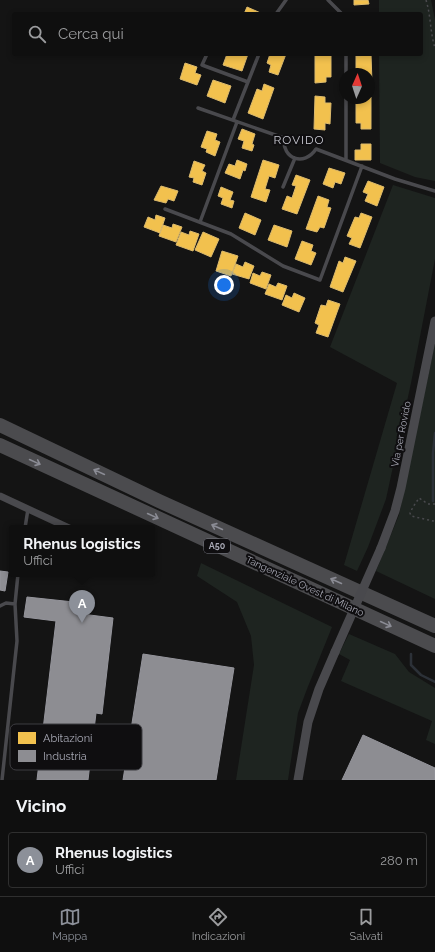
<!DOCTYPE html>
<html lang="it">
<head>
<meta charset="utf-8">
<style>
  :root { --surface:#0f0f0f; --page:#1d1d1d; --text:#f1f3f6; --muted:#9b9c9e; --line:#2f2f2f; --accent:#8c9099 }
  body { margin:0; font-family:Raleway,sans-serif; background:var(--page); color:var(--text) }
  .compass { position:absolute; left:339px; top:68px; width:36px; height:36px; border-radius:50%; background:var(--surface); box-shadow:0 2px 6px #0003; rotate:3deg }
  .you { position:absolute; left:224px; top:285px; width:14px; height:14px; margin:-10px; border:3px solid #fff; border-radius:50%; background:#1a73e8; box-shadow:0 0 0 6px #1a73e833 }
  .badge { display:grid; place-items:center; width:26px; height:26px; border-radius:50%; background:var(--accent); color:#fff; font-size:13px; font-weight:700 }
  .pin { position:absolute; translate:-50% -33px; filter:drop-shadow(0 1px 2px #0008) }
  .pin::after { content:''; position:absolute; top:21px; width:14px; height:12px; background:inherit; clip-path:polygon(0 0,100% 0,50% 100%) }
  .popup { position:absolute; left:9px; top:525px; width:146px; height:52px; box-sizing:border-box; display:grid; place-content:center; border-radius:4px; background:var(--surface); filter:drop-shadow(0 1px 3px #0005); font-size:13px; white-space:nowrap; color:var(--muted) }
  .popup b { font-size:15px; color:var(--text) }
  .popup::after { content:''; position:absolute; left:50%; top:100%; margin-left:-8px; border:8px solid transparent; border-top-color:var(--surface) }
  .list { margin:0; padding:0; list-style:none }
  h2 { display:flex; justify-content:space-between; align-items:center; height:52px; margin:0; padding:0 16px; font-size:17px }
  h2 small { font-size:13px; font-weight:400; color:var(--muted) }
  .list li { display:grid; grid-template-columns:26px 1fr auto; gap:12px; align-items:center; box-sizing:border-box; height:56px; margin:0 8px 8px; padding:0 8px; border:1px solid var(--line); border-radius:4px }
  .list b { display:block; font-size:15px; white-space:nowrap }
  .list p { margin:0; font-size:13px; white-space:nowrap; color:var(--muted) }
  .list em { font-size:13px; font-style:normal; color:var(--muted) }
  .icon { flex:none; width:22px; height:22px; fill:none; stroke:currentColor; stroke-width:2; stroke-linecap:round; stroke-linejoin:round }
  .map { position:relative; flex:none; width:435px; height:780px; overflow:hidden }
  .search { position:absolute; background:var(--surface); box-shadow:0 2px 6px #0003; left:12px; right:12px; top:12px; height:44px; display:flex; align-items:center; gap:10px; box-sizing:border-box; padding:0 14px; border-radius:4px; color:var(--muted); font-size:15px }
  .sheet { height:116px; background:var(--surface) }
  nav { display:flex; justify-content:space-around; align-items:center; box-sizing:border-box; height:56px; border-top:1px solid var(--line); background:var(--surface); font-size:11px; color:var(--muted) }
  nav a { display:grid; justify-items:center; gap:2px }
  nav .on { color:var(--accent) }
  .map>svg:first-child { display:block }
  .green { fill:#1e2420 }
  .homes { fill:#f2c14e; stroke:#dcba6d }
  .industry { fill:#8d8d92; stroke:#95959c }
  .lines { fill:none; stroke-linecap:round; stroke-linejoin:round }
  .stream { stroke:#2c3138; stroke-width:2.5 }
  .path { stroke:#4a4a4e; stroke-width:1.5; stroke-dasharray:2 3; stroke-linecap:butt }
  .service { stroke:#49494d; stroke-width:3.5 }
  .minor { stroke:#49494d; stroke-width:7 }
  .tertiary { stroke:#49494d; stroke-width:9 }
  .motorway { stroke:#4b4b4e; stroke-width:14 }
  .tertiary-bridge { stroke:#49494d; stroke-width:9 }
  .oneway { stroke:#8b8c95 }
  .labels { text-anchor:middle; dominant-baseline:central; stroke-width:4; stroke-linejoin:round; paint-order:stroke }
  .shield { fill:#0f0e10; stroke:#797a83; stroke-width:1 }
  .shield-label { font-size:9px; font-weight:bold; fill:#a7a8b4 }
  .street-label { font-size:10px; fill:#a7a8b4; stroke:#0f0e10 }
  .quarter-label { font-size:12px; letter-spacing:1px; fill:#c7c8d0; stroke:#0f0e10 }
  .key { fill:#0f0e10; stroke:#3d3c41; stroke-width:1 }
  .key-label { font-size:11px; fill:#a7a8b4 }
</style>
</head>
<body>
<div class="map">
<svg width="435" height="780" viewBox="0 0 435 780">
  <rect width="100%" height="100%" fill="#141414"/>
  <path class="green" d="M379,0H431L435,20V181L415,177L380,163L379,54H421V14H379Z
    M393,185L435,198V259L411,383L386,499L368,547L357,571L344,565L397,383L330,347Z
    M435,343V599L376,571L399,515Z
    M201,563L332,627L307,689L298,713L288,780H236L254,665L251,636L237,602L197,576Z
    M349,634L395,654L409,672L435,688V744L426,740L432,721L341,681L350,660L339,654Z"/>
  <path class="homes" d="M354,0H368L369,4L354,5Z
    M247,7L263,14H244Z
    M227,54H248L242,71L223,65Z
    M270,54H286L278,75L269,72L271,65L267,63Z
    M315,54L331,55V77H326V82L315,83Z
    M361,54H371L372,83H369V74H356V56H361Z
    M185,63L197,67L195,73L201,75L197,85L180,79Z
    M213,80L231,86L225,103L207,96Z
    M264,84L274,88L263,119L248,113L257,89L262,91Z
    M315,96L325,97V103H331L330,124L325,123V130L314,129Z
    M369,97H371V129H361V123H356V103H361V98H369Z
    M242,129L255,134L252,144L254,145L252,151L242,148L244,141L238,139Z
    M207,131L217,134L215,140L220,142L215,156L206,152L207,149L201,147Z
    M361,144H371V160H355V150H361Z
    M237,160L247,164L245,171L243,170L240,179L225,173L229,164L235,166Z
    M263,160L279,165L275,178L269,176L265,189L270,190L266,202L251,197Z
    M194,161L205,165L202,171L206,173L202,185L193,182L194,178L189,177Z
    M329,168L345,173L341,184L335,182L333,188L323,184Z
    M296,175L310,180L297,214L282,209L287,196L292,198L296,186L292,185Z
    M368,181L384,187L377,206L365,201L368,194L363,192Z
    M161,186L178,191L174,201L168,199L166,203L154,200Z
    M221,187L233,192L230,200L234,201L232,208L221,204L223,198L218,196Z
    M318,196L329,200L327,207L331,208L324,228L320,227L317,232L306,229Z
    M245,213L261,220L255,235L239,228Z
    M361,213L372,217L360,248L349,244L352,238L347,236L355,217L359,218Z
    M156,215L165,218L160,233L144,227L148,217L155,220Z
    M173,224L182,227L176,242L159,236L163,225L172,228Z
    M274,225L292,231L287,247L268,240Z
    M190,231L199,234L193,251L176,245L181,232L189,235Z
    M203,232L219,239L211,257L195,250Z
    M302,241L313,245L311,251L316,253L311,265L295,259Z
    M222,251L238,256L231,276L216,271Z
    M345,257L356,261L343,292L330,287L339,261L343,263Z
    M245,262L254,266L249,279L232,274L236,264L243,267Z
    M262,272L271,275L266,289L250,283L253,273L260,276Z
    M278,283L287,286L282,300L265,294L269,284L276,287Z
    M294,293L305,298L299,312L282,305L286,295L292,298Z
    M328,300L340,304L328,337L316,333L319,325L315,323L321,305L326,306Z"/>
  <path class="industry" d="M0,571L8,572L5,591L0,590Z
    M27,597L83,603L82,614L113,618L102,714L96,713L88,780H37L56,621L24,617Z
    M143,654L234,668L216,780H123Z
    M363,735L435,768V780H342Z"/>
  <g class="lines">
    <path class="stream" d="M433,501V453L435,433
      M411,654V665L421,675L435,682"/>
    <path class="path" d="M426,0C431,16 430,32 435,48
      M435,504H428L419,498L413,507L410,513L411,516L433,521L435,520"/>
    <path class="service" d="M328,0L342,14
      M276,14L286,0
      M207,54L202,65L248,82
      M346,74V54
      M198,108L284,138C282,159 304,167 316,149L395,179L435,191
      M233,120L259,54
      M346,160V98
      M283,187L295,158
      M165,209L231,234L283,266L320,280L362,166
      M200,222L237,122
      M25,528L28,509
      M0,606L6,603L15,604
      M2,780L17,641L15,604L18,574"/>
    <path class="minor" d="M0,496L69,528"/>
    <path class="tertiary" d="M381,548L395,511L401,488L435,321
      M298,780L308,722L319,689L335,652"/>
    <path class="motorway" d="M0,425L159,501L435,626
      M0,445L435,646"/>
    <path class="tertiary-bridge" d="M335,652L381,548"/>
  </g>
  <defs><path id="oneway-shaft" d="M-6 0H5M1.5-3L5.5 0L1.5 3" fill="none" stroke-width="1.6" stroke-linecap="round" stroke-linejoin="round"/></defs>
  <g class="oneway">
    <use href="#oneway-shaft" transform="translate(35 462) rotate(25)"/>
    <use href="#oneway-shaft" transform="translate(99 472) rotate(-155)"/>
    <use href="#oneway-shaft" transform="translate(153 516) rotate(25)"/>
    <use href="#oneway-shaft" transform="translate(217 527) rotate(-156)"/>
    <use href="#oneway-shaft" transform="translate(336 581) rotate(-156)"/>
    <use href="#oneway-shaft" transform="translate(386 624) rotate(25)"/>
  </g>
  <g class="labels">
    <rect class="shield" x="204" y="539" width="26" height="14" rx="3"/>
    <g class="shield-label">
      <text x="217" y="546">A50</text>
    </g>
    <g class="street-label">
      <text transform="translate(401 434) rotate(-79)">Via per Rovido</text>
      <text transform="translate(305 586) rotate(25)">Tangenziale Ovest di Milano</text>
    </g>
    <g class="quarter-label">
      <text x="299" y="140">ROVIDO</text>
    </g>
  </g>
  <rect x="10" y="724" width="132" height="46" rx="6" class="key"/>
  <rect x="18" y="732" width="18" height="12" fill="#f2c14e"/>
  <rect x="18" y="750" width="18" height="12" fill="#8d8d92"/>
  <g class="key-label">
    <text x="43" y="742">Abitazioni</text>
    <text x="43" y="760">Industria</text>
  </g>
</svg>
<svg class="compass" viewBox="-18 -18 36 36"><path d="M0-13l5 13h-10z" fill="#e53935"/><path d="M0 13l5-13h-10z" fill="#9b9c9e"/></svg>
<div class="you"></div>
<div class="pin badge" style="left:82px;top:623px">A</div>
<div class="popup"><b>Rhenus logistics</b>Uffici</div>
<div class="search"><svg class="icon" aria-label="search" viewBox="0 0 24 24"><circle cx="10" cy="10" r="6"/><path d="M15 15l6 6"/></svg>Cerca qui</div>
</div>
<section class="sheet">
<h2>Vicino<small></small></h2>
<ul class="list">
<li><span class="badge">A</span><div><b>Rhenus logistics</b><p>Uffici</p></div><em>280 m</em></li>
</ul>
</section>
<nav>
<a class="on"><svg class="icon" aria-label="map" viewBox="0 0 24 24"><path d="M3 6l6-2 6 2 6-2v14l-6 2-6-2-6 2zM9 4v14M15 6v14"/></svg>Mappa</a>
<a><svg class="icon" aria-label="directions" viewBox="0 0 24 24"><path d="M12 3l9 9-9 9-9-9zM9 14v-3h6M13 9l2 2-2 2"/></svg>Indicazioni</a>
<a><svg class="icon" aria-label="saved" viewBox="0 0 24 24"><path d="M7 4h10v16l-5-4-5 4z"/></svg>Salvati</a>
</nav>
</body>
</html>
